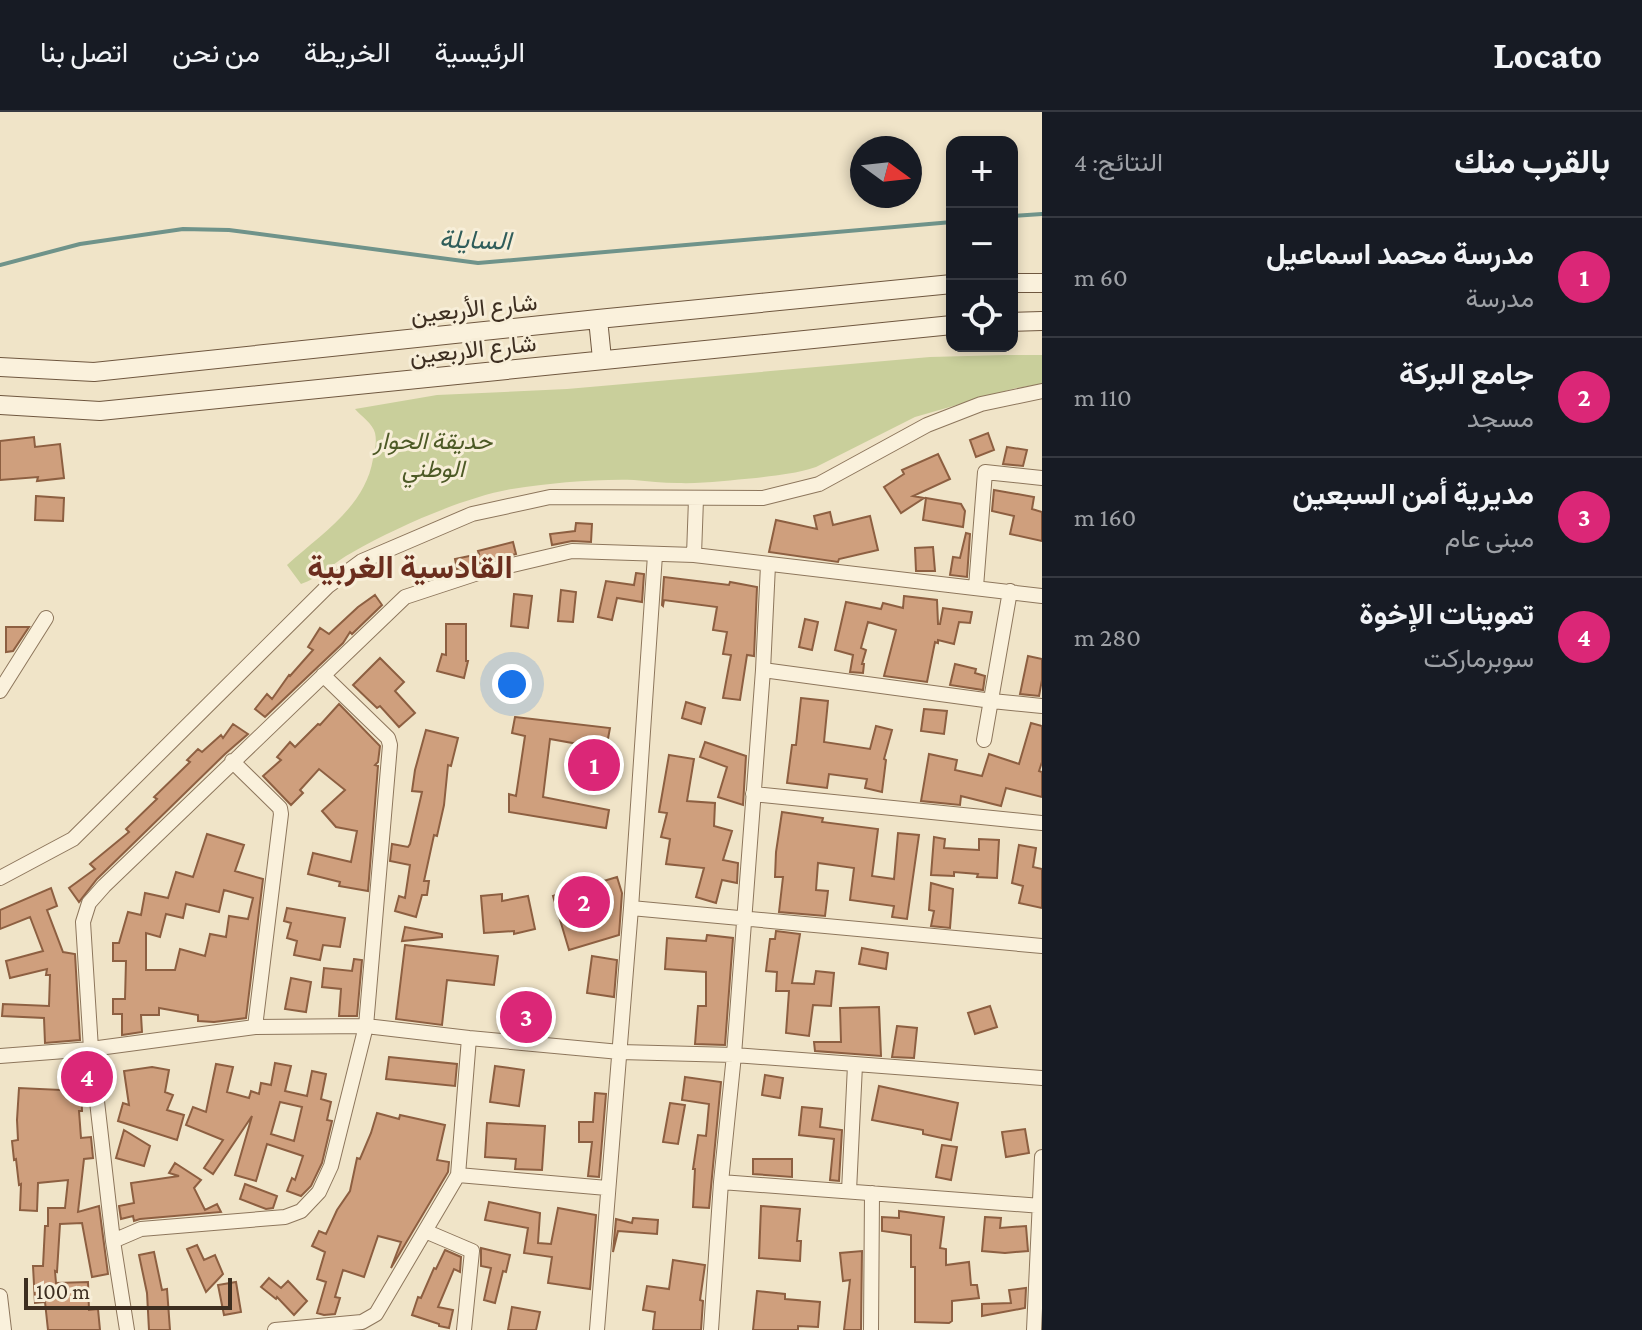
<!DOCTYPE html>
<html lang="ar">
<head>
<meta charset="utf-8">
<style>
  :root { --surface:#171b24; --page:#20242c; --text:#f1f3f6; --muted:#9ea1a6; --line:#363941; --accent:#db2777 }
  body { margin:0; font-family:"Crimson Pro",Vazirmatn,serif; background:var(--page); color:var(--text); direction:rtl }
  .controls { position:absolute; right:24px; top:24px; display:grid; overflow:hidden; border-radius:16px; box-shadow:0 4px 12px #0003 }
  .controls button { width:72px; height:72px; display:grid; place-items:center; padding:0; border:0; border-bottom:2px solid var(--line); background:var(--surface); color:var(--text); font:40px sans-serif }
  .compass { position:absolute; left:850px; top:24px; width:72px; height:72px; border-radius:50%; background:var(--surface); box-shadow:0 4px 12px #0003; rotate:105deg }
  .scale { position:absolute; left:24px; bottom:20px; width:208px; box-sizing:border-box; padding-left:8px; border:4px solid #3d2e20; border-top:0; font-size:22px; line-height:28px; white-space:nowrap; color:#3d2e20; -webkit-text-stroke:6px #f7eed8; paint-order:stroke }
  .you { position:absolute; left:512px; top:572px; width:28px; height:28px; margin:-20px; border:6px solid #fff; border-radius:50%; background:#1a73e8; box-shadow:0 0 0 12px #1a73e833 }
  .badge { display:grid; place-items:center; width:52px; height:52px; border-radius:50%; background:var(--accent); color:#fff; font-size:26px; font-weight:700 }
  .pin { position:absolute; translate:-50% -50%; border:4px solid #fff; box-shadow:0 2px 8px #0006 }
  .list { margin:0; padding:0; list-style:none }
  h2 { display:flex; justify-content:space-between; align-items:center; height:104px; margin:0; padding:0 32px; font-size:34px }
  h2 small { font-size:26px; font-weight:400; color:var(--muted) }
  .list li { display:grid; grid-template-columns:52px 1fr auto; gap:24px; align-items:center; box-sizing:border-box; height:120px; padding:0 32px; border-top:2px solid var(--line) }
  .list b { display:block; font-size:30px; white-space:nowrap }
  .list p { margin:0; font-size:26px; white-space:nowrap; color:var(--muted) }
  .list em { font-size:26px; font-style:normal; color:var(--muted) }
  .icon { flex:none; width:44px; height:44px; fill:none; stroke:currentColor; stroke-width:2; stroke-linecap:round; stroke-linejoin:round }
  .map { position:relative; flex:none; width:1042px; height:1218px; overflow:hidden; direction:ltr }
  header { display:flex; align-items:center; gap:48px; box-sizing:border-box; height:112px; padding:0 40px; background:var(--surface); border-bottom:2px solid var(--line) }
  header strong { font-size:38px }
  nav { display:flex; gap:44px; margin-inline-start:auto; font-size:28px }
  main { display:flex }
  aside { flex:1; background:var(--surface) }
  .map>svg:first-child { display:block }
  .green { fill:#c9cf9b }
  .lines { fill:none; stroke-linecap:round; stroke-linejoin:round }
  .stream { stroke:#6f938a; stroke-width:4 }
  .building { fill:#cf9f7d; stroke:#8d5f41; stroke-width:2; fill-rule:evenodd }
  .minor-casing { stroke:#8d765c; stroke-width:16 }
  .secondary-casing { stroke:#6f573f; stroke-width:20 }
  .minor { stroke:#faf1dc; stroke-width:14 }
  .secondary { stroke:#faf1dc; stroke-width:18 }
  .labels { text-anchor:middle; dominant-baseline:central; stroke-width:6; stroke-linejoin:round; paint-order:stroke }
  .street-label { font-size:24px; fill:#3d2e20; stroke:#f7eed8 }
  .park-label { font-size:24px; font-style:italic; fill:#4d5a26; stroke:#f7eed8 }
  .water-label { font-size:26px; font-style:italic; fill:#2f5d5a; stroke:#f7eed8 }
  .district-label { font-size:32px; font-weight:bold; fill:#6b2e1e; stroke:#f7eed8 }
</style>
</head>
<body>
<header>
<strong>Locato</strong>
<nav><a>الرئيسية</a><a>الخريطة</a><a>من نحن</a><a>اتصل بنا</a></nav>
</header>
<main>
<aside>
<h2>بالقرب منك<small>النتائج: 4</small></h2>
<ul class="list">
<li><span class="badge">1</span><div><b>مدرسة محمد اسماعيل</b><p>مدرسة</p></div><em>60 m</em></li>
<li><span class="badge">2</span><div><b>جامع البركة</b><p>مسجد</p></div><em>110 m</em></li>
<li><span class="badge">3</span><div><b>مديرية أمن السبعين</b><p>مبنى عام</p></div><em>160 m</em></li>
<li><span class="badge">4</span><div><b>تموينات الإخوة</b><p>سوبرماركت</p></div><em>280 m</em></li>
</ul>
</aside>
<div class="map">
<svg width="1042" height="1218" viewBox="0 0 1042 1218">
  <rect width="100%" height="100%" fill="#f0e4c8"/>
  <path class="green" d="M1006,243H1042V272L1016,276L915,305L816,355C794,362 779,363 756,366C730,368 704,372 677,371C663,371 648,369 634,368C594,367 551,371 512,377C462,386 397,415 353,440C335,449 320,466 301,472L287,453C321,422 365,395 373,347C375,339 377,329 375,321C373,312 361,304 355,297L437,283L567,277L930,245Z"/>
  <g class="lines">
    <path class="stream" d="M1012,104L1042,102
      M0,153L80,132L183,117L229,118L478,151L952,110"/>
  </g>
  <path class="building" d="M988,321L994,338L976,345L970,328Z
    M34,325L35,335L60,332L64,366L37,369L38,365L0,368V329Z
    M1007,335L1027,338L1023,354L1003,352Z
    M938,342L950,367L913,384L924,386L901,401L884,375L904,362L902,358Z
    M994,378L1034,385L1032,397L1042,400V429L1010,422L1014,404L992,399Z
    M36,384L64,386L63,409L35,408Z
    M926,386L961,392L965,399L963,415L923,408Z
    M830,400L833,413L870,404L878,438L839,447L838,450L769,440L776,408L817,417L814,404Z
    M576,411L592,412L591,430L572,429L552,433L550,422L575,419Z
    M966,421L970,422L967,465L950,463L953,445L960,446Z
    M513,430L516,442L457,457L455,447L479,442L478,439Z
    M933,435L935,459H916L915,436Z
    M636,461L644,462L642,490L617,486L612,508L598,505L606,469L634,473Z
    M664,465L729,473L730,470L757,475L754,544L747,543L740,588L723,586L731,543L723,542L727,520L713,518L717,495L664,488L663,494L662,493Z
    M561,478L576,480L573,510L558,509Z
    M514,482L532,484L528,516L511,514Z
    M375,483L382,493L352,522L350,520L343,531L265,605L255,597L267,582L272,587L289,563L290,564L313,538L308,535L320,516L329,522L358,495Z
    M904,484L937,488L938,512H940L943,496L972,500L970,511L959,510L954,532L938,528V531L935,530L927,570L884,564L896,518L868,510L861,536L866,538L862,552H864L863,561L850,560L853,543L835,538L846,490L881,497L883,491L903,496Z
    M805,507L818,510L812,538L799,535Z
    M446,512H466V549H468L464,566L437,559L442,542L446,543Z
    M6,515H29L13,539L6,540Z
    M1028,544L1042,547V568L1039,584L1020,582Z
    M380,546L404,570L395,579L415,601L399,615L380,594L377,596L353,573Z
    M955,552L976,557L975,561L985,564L983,578L950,573Z
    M801,586L828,589L824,630L870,637L876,614L892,618L884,647L886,648L882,680L865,676L867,667L829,662L827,676L787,671L792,633H796Z
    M686,590L705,596L701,612L682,606Z
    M339,592L380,634L378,650L375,653L378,654L368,779L339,774L340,770L308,762L313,741L351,750L357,719L336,715L322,699L345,678L319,657L300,678L303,681L291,693L263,664L281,648L277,645L290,630L295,635L318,612L320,613Z
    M924,597L947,599L944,622L921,619Z
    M515,605L610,616L606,637L550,627L543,685L609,698L606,716L509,700V682L516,684L525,624L512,621Z
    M1031,611L1042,614V650L1039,659L1042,660V685L1006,676L1001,694L961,684L960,693L921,689L929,642L957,648L955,658L982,664L989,642L1019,652Z
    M233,612L248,622L225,642L97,767L79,790L69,776L95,757L90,752L129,720L126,717L157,687L154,685L190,650L187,648L198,637L202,640L221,623L223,626Z
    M426,618L458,626L451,654L448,653L444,693L437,724L434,723L424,769H429L427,783H422L416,805L395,799L399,784L405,786L410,753L390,749L392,732L408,735L410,732L422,680L412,679L415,658Z
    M705,630L746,644L743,693L718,685L727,655L700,645Z
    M669,643L694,647L687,689L715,691L714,714L732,719L723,748L738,751L737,771L722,768L716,791L696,785L704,756L666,752L670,727L661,725L667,701L659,700Z
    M782,700L823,706L822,710L878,717L872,764L894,767L898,721L919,723L907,807L892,805L894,794L850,788L854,756L818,751L816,778L828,779L825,804L779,800L783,765H775L776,740Z
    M207,722L244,733L235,759L263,767L246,906L214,910L198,909V903L159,896V903H141L142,920L122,923V902H113V887H125L126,849H113V831H119L128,800L141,803L145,781L168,786L176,760L193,765ZM224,778L253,786L248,807L229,804L226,825L210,822L205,844L180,837L175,858H146V821L160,825L166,802L183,806L186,792L219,800Z
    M934,725L945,727L944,736L979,738V727L999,728L997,766L977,765L978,762L954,760V764L931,763Z
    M1019,733L1036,736L1033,755L1042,757V796L1019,791L1023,774L1012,771Z
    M617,765L622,781L619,823L569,838L553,784Z
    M931,771L953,777L950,816L931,814L934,799L929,798Z
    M51,776L57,794L47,798L63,840L75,842L80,928L45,931L44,906L2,904L3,892L49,894L50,863H46L47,857L10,866L6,849L43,839L30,805L0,817V798Z
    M502,782V789L528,784L535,817L514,822V819L484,821L481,784Z
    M287,796L345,806L340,835L323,833L320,848L294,843L297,829L287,826L291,811L284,809Z
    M405,815L442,822V825L402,829Z
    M776,819L800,822L792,871L814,872L816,859L834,861L831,894L813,893L809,924L786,921L789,879H776L777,860L766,859L770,827H775Z
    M707,823L733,826L725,933L695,932L698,894H706V860L665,857L667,826L706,829Z
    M405,833L498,844L494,873L447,868L442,913L396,907Z
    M862,836L888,841L886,857L859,852Z
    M592,844L617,848L614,885L587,881Z
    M354,847L362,848L357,904H339L341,877L322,875L324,856L352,859Z
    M291,866L311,870L306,900L285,897Z
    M990,894L997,915L975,922L968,901Z
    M879,895L881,944L815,939L814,930H841L840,896Z
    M897,914L917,916L914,946L892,945Z
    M389,945L457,952L455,974L386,967Z
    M275,951L291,954L285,979L307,984L312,959L326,962L321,987L331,990L327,1008L332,1009L322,1051L311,1074L301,1084L287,1079L292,1066L295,1068L303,1044L267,1032L256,1069L235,1063L252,1004L213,1062L204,1056L223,1028L186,1013L193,995L206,1000L216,952L233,955L227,980L249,986L251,979L259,982L261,971L271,973ZM280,990L302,995L294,1029L271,1022Z
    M495,954L524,958L519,994L490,990Z
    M152,955L169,958L165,980L173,983L167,998L184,1003L177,1028L118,1009L123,991L129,993L124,959Z
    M765,963L783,966L780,986L762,983Z
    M685,965L721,970L709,1096L693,1095L695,1057H693L698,1023L706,1024L709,992L682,988Z
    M81,972L82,999H79L81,1026L91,1025L93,1046L84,1047L78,1100L99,1094L108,1162L92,1165L82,1111L60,1112L57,1160L55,1159L56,1171L88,1170L89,1198L98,1197L100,1218H48L45,1190L35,1191L33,1154H43L45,1114H48V1096H65L68,1068L38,1071L37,1099L20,1098L21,1072L19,1073L16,1047L14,1048L12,1029L18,1028L17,1008L19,976L61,978V973Z
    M879,974L958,991L951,1028L923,1022V1018L872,1008Z
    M595,981L606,982L599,1065L588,1064L592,1030H579V1010H593Z
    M670,991L685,993L678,1032L663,1030Z
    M802,995L822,997L820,1015L842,1018L839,1069L830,1068L834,1027L799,1023Z
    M377,1001L399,1007L400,1003L445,1013L437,1048L449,1050L448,1060L391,1156L401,1130L378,1124L364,1165L343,1158L335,1185L340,1186L335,1202L324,1203L317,1201L326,1170L317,1167L325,1140L312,1134L319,1119L326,1122L337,1098L350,1079L357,1046L360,1047L371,1021Z
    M487,1011L545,1014L542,1058L515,1057L516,1047L485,1045Z
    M1025,1017L1029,1041L1006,1045L1002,1020Z
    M124,1018L150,1034L144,1054L116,1046Z
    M942,1033L957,1035L951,1068L936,1065Z
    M753,1047H792V1065L753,1062Z
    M175,1051L201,1068L194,1076L205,1098L217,1092L221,1100L140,1107L134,1109L133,1104L121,1107L119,1094L134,1091L131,1071L179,1064L169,1061Z
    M245,1072L277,1084L273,1096L266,1097L240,1087Z
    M489,1090L540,1101L538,1131L551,1132L558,1096L596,1103L590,1177L548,1171L552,1145L524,1141L528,1116L485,1108Z
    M761,1094L800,1097L797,1129H801L800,1149L759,1146Z
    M899,1099L944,1105L940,1136L946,1137V1153L969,1150L971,1173H977L979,1186L952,1189V1209L949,1211L915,1210V1155H911V1123L882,1119V1105L899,1106Z
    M985,1105L1001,1106L1000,1116L1026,1114L1028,1139L1005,1141L982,1139Z
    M633,1106L658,1108L657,1122L618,1119L613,1140L616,1107L632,1111Z
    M197,1133L204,1148L215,1143L223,1162L206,1180L187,1137Z
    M481,1136L510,1143L506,1160L503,1159L495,1191L484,1188L491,1156L481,1154Z
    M445,1138L461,1145L460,1160L454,1157L438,1195L453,1198L449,1216L439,1214V1212L412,1203L418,1185L421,1186L434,1156L436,1157Z
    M862,1139L861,1218H844L850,1168L843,1169L840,1141Z
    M154,1140L162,1178L167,1177L170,1218H149L147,1181L139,1143Z
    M673,1148L705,1153L700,1188L703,1189L701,1218H653L655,1200L643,1198L647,1174L669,1177Z
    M269,1166L281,1176L288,1169L307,1189L294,1203L277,1185L276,1187L261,1175Z
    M236,1170L241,1200L224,1203L218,1173Z
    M1026,1176L1025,1196L982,1204V1192L1011,1191L1009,1178Z
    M757,1179L785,1182V1187L820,1190L818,1215L798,1214V1218H753Z
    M512,1195L540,1200L536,1218H508Z"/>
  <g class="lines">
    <g class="minor-casing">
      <path id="minor" d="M694,443L696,387
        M976,475L985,360L1042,366
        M763,558L992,589L1042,594
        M0,579L46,506
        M984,628L1010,479
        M232,649L280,696L281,702L255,915
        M753,682L1042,711
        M0,766L73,727L328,474L362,449L472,402L550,385L763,386L819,372L927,313L981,292L1042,279
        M631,796L1042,834
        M0,944L91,937L255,915L366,914L469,926L620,940L734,943L1042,966
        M458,1063L607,1076
        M721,1070L1042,1094
        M849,1079L855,953
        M425,1119L472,1139L464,1218
        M113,1129L141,1117L285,1105L301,1099L319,1080L331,1054L366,914L390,633L388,626L323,563
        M0,1184L4,1218
        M127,1218L113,1129L91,937L83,810L89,791L104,774L405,485L478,461L572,439L694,443L1042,484
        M275,1218L362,1210L376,1202L458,1063L469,926
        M597,1218L631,796L655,443
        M711,1218L721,1070L734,943L763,558L768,453
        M871,1218L872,1081
        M1034,1218L1042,1045"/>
    </g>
    <g class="secondary-casing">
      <path id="secondary" d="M1012,171H1042
        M598,207L602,247
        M1012,210L1042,209
        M0,255L94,260L598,207L952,172
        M0,293L100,299L952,213"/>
    </g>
    <use href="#minor" class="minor"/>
    <use href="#secondary" class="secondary"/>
  </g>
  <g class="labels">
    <g class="street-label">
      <text transform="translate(474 196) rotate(-6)">شارع الأربعين</text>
      <text transform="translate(473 237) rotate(-6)">شارع الاربعين</text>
    </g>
    <g class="park-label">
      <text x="433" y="328">حديقة الحوار<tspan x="433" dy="28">الوطني</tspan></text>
    </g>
    <g class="water-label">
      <text transform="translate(475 128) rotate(2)">السايلة</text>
    </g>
    <g class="district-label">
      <text x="410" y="455">القادسية الغربية</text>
    </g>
  </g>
</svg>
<div class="controls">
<button>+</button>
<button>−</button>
<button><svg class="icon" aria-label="locate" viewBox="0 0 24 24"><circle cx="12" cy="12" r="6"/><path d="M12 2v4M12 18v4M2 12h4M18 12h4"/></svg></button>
</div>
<svg class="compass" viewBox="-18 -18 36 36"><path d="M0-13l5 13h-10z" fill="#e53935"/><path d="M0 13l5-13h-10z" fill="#9ea1a6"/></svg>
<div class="scale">100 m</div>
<div class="you"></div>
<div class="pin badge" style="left:594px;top:653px">1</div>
<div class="pin badge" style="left:584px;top:790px">2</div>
<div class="pin badge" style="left:526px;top:905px">3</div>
<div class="pin badge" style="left:87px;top:965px">4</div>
</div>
</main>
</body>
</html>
